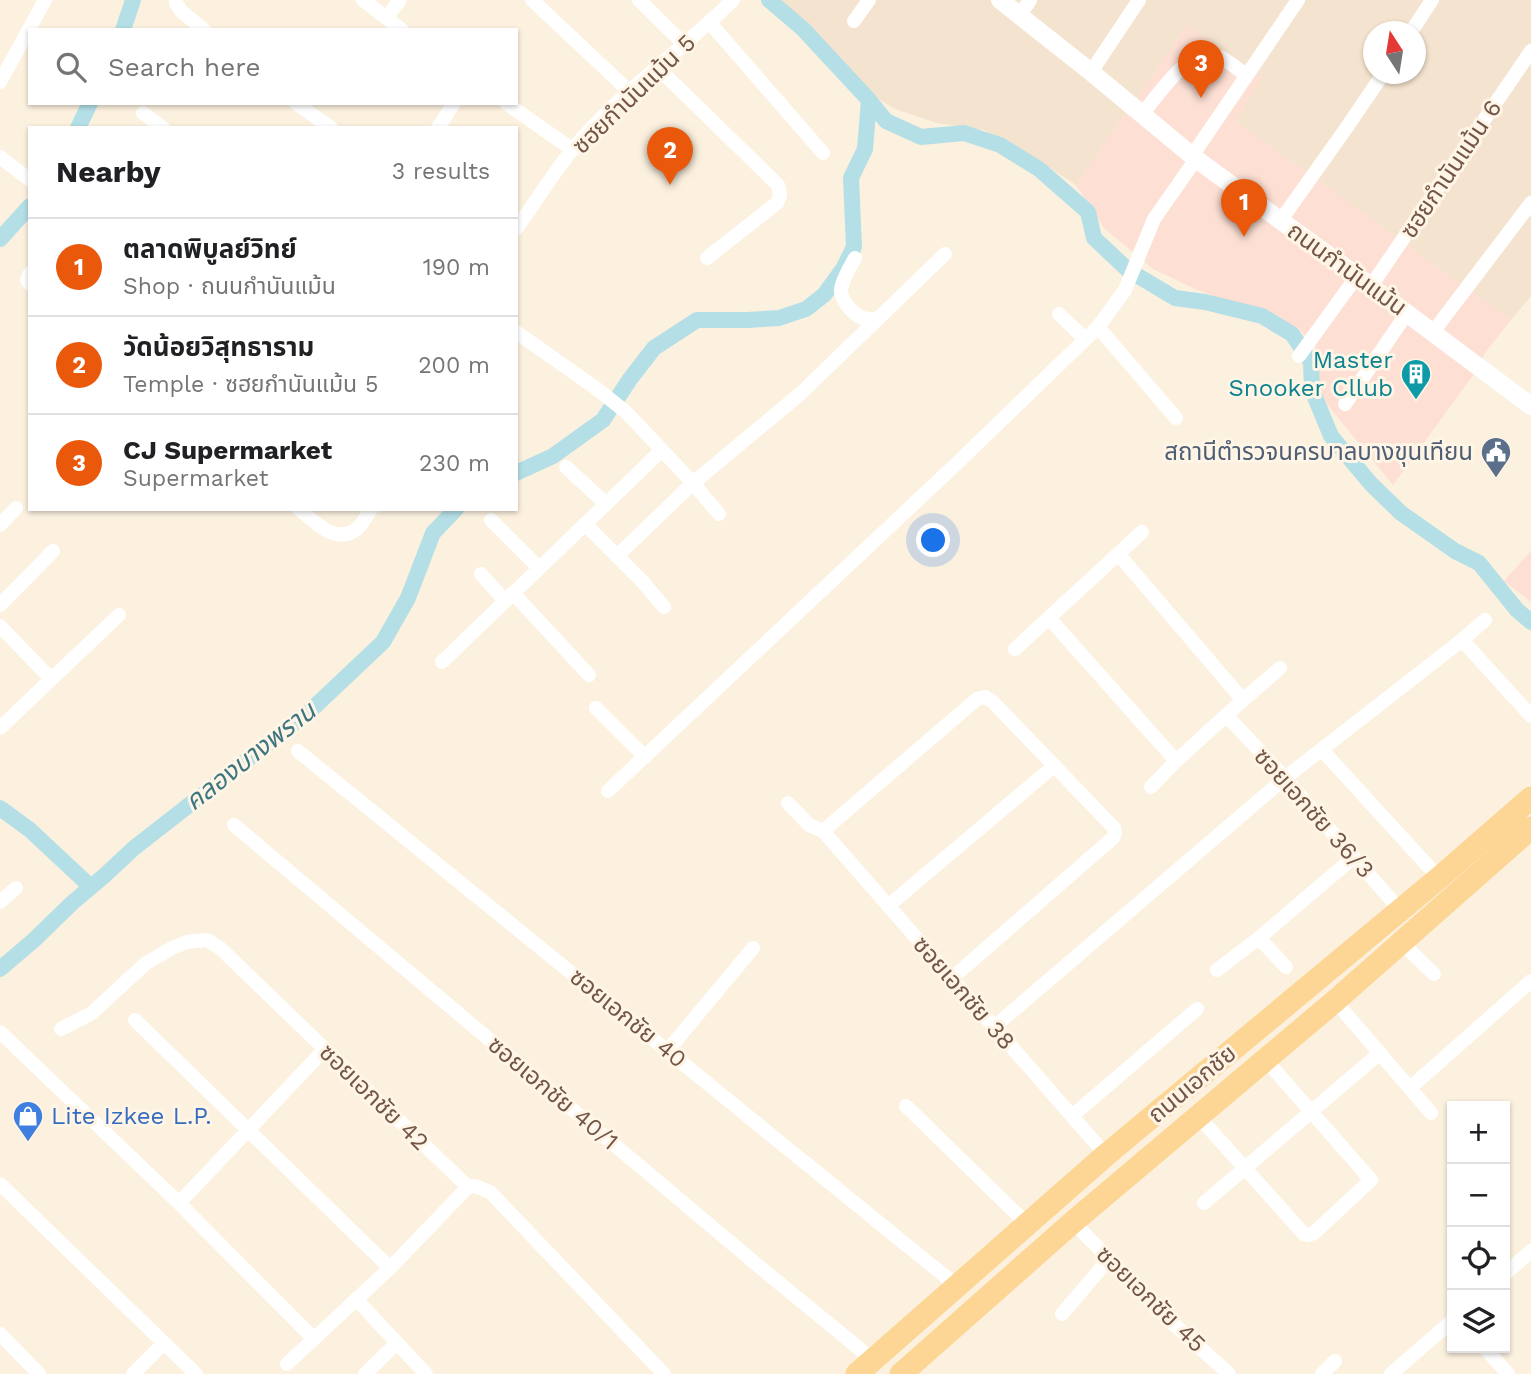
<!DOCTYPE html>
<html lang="en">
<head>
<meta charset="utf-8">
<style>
  :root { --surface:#fff; --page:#f6f6f6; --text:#202124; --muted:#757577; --line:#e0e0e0; --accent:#ea580c }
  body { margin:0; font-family:"Work Sans","Noto Sans Thai",sans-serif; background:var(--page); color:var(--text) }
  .controls { position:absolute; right:21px; bottom:21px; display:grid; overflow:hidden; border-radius:0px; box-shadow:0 2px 5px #0004 }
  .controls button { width:63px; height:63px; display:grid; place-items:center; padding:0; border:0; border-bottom:2px solid var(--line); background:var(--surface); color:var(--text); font:35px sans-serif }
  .compass { position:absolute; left:1363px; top:21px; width:63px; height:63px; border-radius:50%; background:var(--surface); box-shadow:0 2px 5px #0004; rotate:348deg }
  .you { position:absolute; left:934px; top:541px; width:24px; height:24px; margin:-18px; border:5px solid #fff; border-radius:50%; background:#1a73e8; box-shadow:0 0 0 10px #1a73e833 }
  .badge { display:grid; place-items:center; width:46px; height:46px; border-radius:50%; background:var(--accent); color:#fff; font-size:23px; font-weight:700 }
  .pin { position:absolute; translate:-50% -58px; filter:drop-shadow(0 2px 4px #0008) }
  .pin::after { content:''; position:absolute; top:37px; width:24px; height:21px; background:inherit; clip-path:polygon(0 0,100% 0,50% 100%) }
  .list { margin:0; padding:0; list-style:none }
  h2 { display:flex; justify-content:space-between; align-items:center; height:91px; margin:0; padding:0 28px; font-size:30px }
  h2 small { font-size:23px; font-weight:400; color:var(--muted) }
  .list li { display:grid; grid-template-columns:46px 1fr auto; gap:21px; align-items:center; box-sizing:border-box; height:98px; padding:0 28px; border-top:2px solid var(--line) }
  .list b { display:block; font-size:26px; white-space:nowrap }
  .list p { margin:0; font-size:23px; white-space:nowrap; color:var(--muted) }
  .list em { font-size:23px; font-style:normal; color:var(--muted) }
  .icon { flex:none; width:38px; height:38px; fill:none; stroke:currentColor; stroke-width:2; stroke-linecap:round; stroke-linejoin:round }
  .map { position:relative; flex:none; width:1531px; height:1374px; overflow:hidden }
  .search { position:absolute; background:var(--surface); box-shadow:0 2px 5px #0004; left:28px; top:28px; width:490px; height:77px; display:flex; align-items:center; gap:18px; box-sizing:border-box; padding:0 24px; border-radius:0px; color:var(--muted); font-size:26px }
  .panel { position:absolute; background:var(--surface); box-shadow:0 2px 5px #0004; left:28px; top:126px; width:490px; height:385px; border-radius:0px }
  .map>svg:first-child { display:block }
  .residential { fill:#f4e3ce; fill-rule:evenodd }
  .commercial { fill:#fddfd3 }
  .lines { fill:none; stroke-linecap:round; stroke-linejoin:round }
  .canal { stroke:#b4dfe6; stroke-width:16 }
  .minor { stroke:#fff; stroke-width:14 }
  .tertiary { stroke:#fff; stroke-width:18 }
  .primary { stroke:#fdd696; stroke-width:23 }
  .labels { text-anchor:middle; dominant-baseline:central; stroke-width:6; stroke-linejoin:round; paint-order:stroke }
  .street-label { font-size:24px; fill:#735647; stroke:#fff5e6 }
  .culture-label { font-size:24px; fill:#0d838f; stroke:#fff5e6; text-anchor:end }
  .service-label { font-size:24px; fill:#4e5e75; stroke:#fff5e6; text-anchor:end }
  .shop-label { font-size:24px; fill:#366cbe; stroke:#fff5e6; text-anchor:start }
  .water-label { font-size:26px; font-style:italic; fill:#3e7680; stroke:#fff5e6 }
</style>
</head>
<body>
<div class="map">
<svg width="1531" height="1374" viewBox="0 0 1531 1374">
  <rect width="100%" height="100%" fill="#fcf1df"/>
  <path class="residential" d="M768,0H1531V296L1511,320L1236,121L1262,77L1187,25L1076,185L1040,161L984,130L937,123L895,109L874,96ZM1374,32H1416V74H1374Z"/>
  <path class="commercial" d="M1187,25L1263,77L1236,121L1511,320L1485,353L1474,374L1393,485L1304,376L1316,347L1298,328L1193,288L1153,269L1104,228L1076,185Z
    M1531,551V602L1504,581Z"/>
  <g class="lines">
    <path class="canal" d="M769,0L803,29L869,100L886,121L921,137L964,133L1000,145L1039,169L1088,212L1094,238L1128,270L1175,298L1205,302L1262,316L1292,334L1311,362L1312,390L1331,436L1371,484L1401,513L1455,551L1479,563L1517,610L1531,622
      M123,30L133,0
      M78,128L90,103
      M0,239L30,206
      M516,473L553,456L603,420L630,379L654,348L697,320H747L779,318L806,309L824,295L843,269L854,247L851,178L865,149L869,100
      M0,808L30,830L91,887
      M0,969L34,940L72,903L104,876L134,848L311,710L383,642L408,598L433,533L456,509"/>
    <path class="minor" d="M176,0V3L181,11L204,30
      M363,0L402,30
      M532,0L630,92
      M639,0L685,45
      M1020,15L1030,0
      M386,18L400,0
      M854,21L869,0
      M710,23L823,153
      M1411,32L1432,0
      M658,68L778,185L780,195L777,203L707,258
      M1091,72L1139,0
      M0,82L45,0
      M296,103L331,128
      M506,103L573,150
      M143,113L163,128
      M1142,114C1157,97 1187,50 1212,55C1225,57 1236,68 1246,75
      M438,128L454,103
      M1192,156L1298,0
      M0,157L30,180
      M1281,220L1347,127L1383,74
      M516,229C535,203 552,175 572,150C618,94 681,51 733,0
      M855,258C850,267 842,279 841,290C841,300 851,312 860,317C864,319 872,319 877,320
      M30,273L27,280L30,284
      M1371,286L1531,51
      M1059,314L1085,339
      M1098,327L1176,418
      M516,332L597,389L626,412L693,483L617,556
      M1433,332L1531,203
      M1299,356L1357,276
      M1345,404L1407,313
      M566,467L606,504
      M299,509C316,523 336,546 358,528C363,523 367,515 371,509
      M719,514L693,483L800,394L945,254
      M491,520L539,568
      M585,524L642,581L664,607
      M0,525L16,508
      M481,574L505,601
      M513,593L589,675
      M0,605L53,551
      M1049,618L1176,761L1243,700L1119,555
      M0,626L51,679
      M1462,640L1531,716
      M1015,649L1142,532
      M442,662L662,450
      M1243,700L1280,668
      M596,708L645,757
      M1227,716L1285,778L1400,910
      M0,728L119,615
      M1322,750L1439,878
      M298,751L957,1286
      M1151,787L1176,761
      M608,791L953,467L1098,327L1125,290L1154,219L1196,159
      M788,803L809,825L823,831L1106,1155
      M234,825L761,1268L873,1360
      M823,831L977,699L985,697L992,701L1114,828L1115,833L1113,838L952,978
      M0,902L16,888
      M888,906L1054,766
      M1259,938L1286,967
      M1402,943L1434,974
      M1217,970L1259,938L1354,857
      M1335,1001L1431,1113
      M135,1020L390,1268
      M994,1027L1285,778L1462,640L1485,620
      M61,1029L92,1013L145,964L172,948L187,942L207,940L220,948L468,1187L475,1186L490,1192L664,1374
      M0,1032L179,1203L313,1338
      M668,1050L753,948
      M1410,1088L1531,981
      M906,1106L1027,1224
      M1072,1116L1197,1009
      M1198,1116L1304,1234L1308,1235L1314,1233L1371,1180L1265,1059
      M0,1184L196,1374
      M179,1203L324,1050
      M1204,1203L1380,1053
      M1073,1222L1166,1317L1229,1374
      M1505,1274L1531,1251
      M356,1299L426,1374
      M1062,1314L1109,1259
      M0,1334L39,1374
      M1485,1348L1508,1374
      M287,1364L390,1268L468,1187
      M133,1374L164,1343
      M365,1374L397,1343
      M1322,1374L1335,1361
      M1391,1374L1452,1321"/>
    <path class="tertiary" d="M1000,0L1091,72L1196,159L1357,276L1531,406"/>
    <path class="primary" d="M857,1374L1106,1155L1439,878L1531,798
      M901,1374L1073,1222L1335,1001L1531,828"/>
  </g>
  <defs>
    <g id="building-pin" transform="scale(1.575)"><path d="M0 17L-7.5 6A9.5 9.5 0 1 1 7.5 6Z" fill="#0f9aa8" stroke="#fff5e6"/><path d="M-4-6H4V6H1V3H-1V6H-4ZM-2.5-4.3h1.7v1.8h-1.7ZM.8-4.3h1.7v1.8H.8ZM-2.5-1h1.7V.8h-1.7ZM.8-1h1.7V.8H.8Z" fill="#fff"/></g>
    <g id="civic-pin" transform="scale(1.575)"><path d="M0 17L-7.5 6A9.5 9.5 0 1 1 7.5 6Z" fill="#5c6f8a" stroke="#fff5e6"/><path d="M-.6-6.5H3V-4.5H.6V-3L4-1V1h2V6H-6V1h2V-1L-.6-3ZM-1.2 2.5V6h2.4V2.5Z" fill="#fff"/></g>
    <g id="shop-pin" transform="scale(1.575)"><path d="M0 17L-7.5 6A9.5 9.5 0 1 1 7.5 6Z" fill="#3f7fe0" stroke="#fff5e6"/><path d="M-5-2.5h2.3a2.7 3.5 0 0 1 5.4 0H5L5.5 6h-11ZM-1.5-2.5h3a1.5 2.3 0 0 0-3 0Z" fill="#fff"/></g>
  </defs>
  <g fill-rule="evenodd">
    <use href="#building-pin" x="1416" y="374"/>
    <use href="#civic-pin" x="1496" y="452"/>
    <use href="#shop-pin" x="28" y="1116"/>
  </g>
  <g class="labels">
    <g class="street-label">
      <text transform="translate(634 94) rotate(-44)">ซฮยกำนันแม้น 5</text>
      <text transform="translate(1451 169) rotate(-56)">ซฮยกำนันแม้น 6</text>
      <text transform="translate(1347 269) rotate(36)">ถนนกำนันแม้น</text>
      <text transform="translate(1314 813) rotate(48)">ซอยเอกชัย 36/3</text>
      <text transform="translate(964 993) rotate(49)">ซอยเอกชัย 38</text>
      <text transform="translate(628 1018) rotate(39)">ซอยเอกชัย 40</text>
      <text transform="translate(1192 1084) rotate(-40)">ถนนเอกชัย</text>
      <text transform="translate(553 1093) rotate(40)">ซอยเอกชัย 40/1</text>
      <text transform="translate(374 1097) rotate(44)">ซอยเอกชัย 42</text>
      <text transform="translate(1151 1299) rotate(44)">ซอยเอกชัย 45</text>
    </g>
    <g class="culture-label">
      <text x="1393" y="360">Master<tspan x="1393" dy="28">Snooker Cllub</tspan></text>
    </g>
    <g class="service-label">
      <text x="1473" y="452">สถานีตำรวจนครบาลบางขุนเทียน</text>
    </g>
    <g class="shop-label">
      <text x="51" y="1116">Lite Izkee L.P.</text>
    </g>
    <g class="water-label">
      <text transform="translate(250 756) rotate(-38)">คลองบางพราน</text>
    </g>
  </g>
</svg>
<div class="controls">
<button>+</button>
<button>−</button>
<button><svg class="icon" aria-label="locate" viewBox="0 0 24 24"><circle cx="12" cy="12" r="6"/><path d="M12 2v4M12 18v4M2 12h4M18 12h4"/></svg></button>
<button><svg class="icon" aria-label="layers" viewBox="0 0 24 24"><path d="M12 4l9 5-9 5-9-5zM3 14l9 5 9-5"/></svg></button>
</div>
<svg class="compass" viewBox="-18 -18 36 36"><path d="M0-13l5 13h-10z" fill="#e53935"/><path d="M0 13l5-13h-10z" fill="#757577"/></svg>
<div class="you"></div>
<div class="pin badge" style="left:1244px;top:237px">1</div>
<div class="pin badge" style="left:670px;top:185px">2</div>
<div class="pin badge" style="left:1201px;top:98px">3</div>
<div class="search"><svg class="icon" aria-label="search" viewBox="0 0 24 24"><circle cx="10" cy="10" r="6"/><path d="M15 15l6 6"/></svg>Search here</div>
<section class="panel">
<h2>Nearby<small>3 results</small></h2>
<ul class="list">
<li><span class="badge">1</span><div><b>ตลาดพิบูลย์วิทย์</b><p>Shop · ถนนกำนันแม้น</p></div><em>190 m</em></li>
<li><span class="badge">2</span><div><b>วัดน้อยวิสุทธาราม</b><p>Temple · ซฮยกำนันแม้น 5</p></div><em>200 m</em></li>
<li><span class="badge">3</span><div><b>CJ Supermarket</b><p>Supermarket</p></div><em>230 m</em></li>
</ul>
</section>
</div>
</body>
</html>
